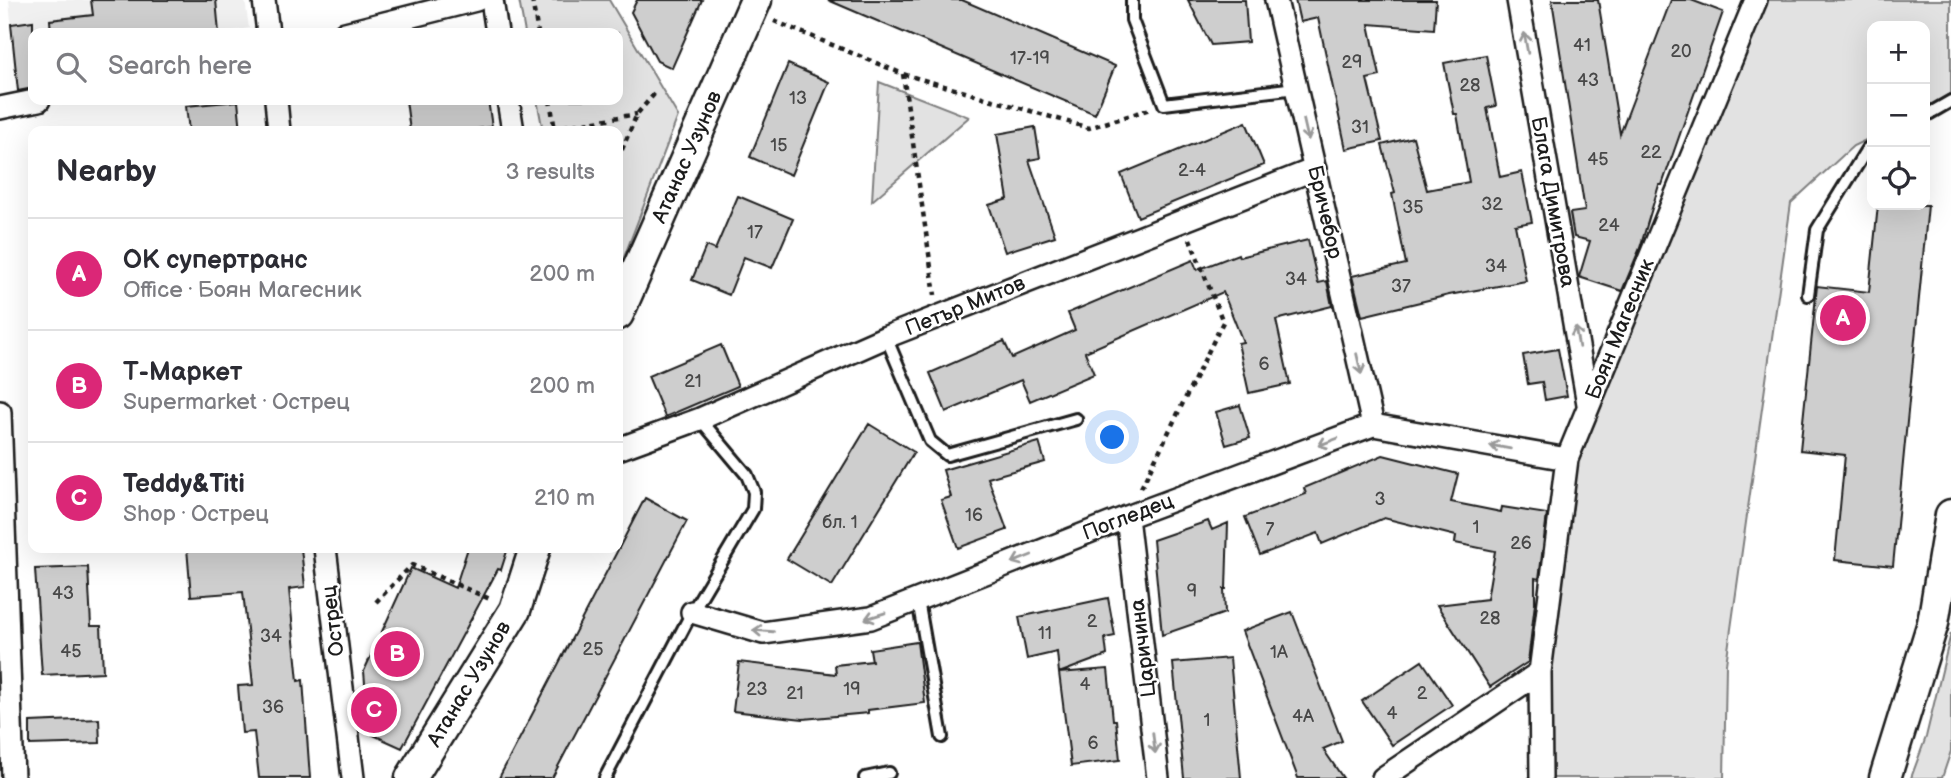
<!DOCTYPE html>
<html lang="en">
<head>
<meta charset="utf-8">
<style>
  :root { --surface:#fff; --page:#f2f2f3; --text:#2b2b33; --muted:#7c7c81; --line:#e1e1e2; --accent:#db2777 }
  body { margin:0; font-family:"Balsamiq Sans",sans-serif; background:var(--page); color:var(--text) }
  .controls { position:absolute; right:21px; top:21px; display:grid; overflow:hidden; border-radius:14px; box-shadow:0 7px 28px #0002 }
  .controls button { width:63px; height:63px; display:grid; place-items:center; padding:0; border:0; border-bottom:2px solid var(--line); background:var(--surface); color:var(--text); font:35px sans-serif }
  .you { position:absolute; left:1113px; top:438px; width:24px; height:24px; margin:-18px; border:5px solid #fff; border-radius:50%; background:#1a73e8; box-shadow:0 0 0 10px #1a73e833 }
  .badge { display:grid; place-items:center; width:46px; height:46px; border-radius:50%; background:var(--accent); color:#fff; font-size:23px; font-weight:700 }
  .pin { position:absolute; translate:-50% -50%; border:4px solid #fff; box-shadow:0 2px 7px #0006 }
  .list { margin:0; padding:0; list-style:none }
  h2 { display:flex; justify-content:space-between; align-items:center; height:91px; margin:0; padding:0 28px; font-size:30px }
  h2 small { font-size:23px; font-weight:400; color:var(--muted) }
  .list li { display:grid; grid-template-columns:46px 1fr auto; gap:21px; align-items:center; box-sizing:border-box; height:112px; padding:0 28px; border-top:2px solid var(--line) }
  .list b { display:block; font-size:26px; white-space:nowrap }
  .list p { margin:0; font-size:23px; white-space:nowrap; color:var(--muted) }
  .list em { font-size:23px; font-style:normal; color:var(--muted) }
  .icon { flex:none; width:38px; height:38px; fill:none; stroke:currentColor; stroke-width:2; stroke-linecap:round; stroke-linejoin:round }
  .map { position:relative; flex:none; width:1951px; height:778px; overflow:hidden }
  .search { position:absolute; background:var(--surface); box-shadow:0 7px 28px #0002; left:28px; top:28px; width:595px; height:77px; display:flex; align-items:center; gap:18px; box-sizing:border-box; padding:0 24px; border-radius:14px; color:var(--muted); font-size:26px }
  .panel { position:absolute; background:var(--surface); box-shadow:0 7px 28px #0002; left:28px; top:126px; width:595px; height:427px; border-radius:14px }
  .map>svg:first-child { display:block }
  .built { fill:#f0f0f0 }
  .green { fill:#e2e2e2; stroke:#7f7f7f; stroke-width:2 }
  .building { fill:#cecece; stroke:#1c1c1c; stroke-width:2 }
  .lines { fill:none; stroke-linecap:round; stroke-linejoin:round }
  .lane-casing { stroke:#1c1c1c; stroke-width:16 }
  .street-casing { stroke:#1c1c1c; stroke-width:26 }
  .secondary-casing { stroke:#1c1c1c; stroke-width:35 }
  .path { stroke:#1c1c1c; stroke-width:4.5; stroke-dasharray:5 5; stroke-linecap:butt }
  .lane { stroke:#fff; stroke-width:10 }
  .street { stroke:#fff; stroke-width:21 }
  .secondary { stroke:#fff; stroke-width:30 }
  .oneway { stroke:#999 }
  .labels { text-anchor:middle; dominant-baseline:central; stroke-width:5; stroke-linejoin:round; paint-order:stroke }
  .number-label { font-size:18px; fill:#484848 }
  .street-label { font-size:21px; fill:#1c1c1c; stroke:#fff }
</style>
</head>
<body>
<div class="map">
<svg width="1951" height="778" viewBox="0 0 1951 778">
  <rect width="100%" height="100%" fill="#fff"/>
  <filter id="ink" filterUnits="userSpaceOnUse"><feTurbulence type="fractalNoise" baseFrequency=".0143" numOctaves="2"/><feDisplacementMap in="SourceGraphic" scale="14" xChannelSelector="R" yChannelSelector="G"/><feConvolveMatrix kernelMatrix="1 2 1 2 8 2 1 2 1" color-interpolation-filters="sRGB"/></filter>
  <g filter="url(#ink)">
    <path class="built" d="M9,0H245L249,28L221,33H33V70L16,72Z"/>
    <path class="green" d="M519,0H609L678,116L618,273V131H543L537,100H618V33H525Z
      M1756,0H1951V99L1925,111V26H1872V137L1853,146L1791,203L1726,664L1724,778H1541L1567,459Z
      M879,82L969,117L872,201Z
      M1951,633V751L1942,778H1911L1926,737Z"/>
    <path class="building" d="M91,0H216L219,33H51L50,20L93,15Z
      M637,0H702L672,68L657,61L631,12Z
      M828,0H962L1115,66L1095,114Z
      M1188,0H1245L1248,42L1211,45Z
      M1295,0H1436L1434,29L1369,24L1380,76L1367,79L1382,141L1346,149L1318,18L1300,22Z
      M1552,0H1598L1620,134L1671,0H1691L1723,12L1662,185H1659L1640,248L1622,291L1579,277L1590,241L1574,237L1570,213L1585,211Z
      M33,21V88L18,91L11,24Z
      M1486,55L1496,106L1487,108L1500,177L1522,172L1532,222L1515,225L1526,281L1449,295L1362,316L1352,276L1406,264L1392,194L1395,193L1382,145L1413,137L1427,190L1469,182L1457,114H1454L1444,63Z
      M788,64L829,82L791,175L750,157Z
      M406,100H488L492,127L462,131H410Z
      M238,101L241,131H189L186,106Z
      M1246,122L1264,165L1138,217L1121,174Z
      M1035,127L1040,158L1029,160L1055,236L1005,252L989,205L1008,199L997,134Z
      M738,196L793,219L772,268L744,257L729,295L692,280L706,246L715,250Z
      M1878,205H1928L1893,566L1835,560L1845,455L1800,450L1817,286L1869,292Z
      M1308,240L1318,283L1327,281L1332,306L1276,320L1290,384L1249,393L1238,343L1243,342L1223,292L1085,352L1094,374L1030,401L1021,380L946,412L930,373L1004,341L1012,358L1075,330L1068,313L1193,260L1197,270L1238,254L1239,257Z
      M721,345L738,386L665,417L648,376Z
      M1558,349L1567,396L1545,400L1542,382L1528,384L1523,355Z
      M1240,405L1250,438L1226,445L1216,412Z
      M869,424L914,452L832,586L787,559Z
      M1039,442L1045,462L988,478L1007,530L958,548L941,500L951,497L943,470Z
      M1383,455L1458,474L1451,502L1501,512L1502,507L1547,514L1539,579L1535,578V603L1528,662L1490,687L1437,605L1487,599L1495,551L1455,543L1456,536L1384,518L1322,544L1318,533L1260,555L1245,517L1306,494L1304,488Z
      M645,498L687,521L552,778H499Z
      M1208,521L1212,530L1228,523L1226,589H1224L1225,613L1162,635L1153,540Z
      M187,548H301L305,587L289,589L298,681L303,680L310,778H259L254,732L242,733L238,686L253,685L243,592L191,596Z
      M468,548H508L501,570L498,569L402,748L369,733L364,671L411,568L455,588Z
      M88,567L91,626H101L103,672L42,675L35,569Z
      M1108,598L1115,636L1105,638L1107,655L1059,673L1057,652L1027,659L1019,617Z
      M1292,612L1342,741L1323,749L1343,778H1298L1242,631Z
      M917,642L925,703L868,710V713L803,719L733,711L739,662L836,674L835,665L872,661L870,649Z
      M1230,658L1241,778H1184L1173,663Z
      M1422,661L1452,705L1392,745L1362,701Z
      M1108,669L1113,720H1116L1120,760L1071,766L1059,673Z
      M99,719L100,743L30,745V722Z"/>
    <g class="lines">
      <g class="lane-casing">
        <path id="lane" d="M1132,0V20L1164,104L1296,88
          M1925,116L1951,101
          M1808,295L1817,230L1867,149L1872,146
          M886,337L930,441L947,455L1076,419
          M918,600L942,737
          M605,778L692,612L753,509L754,492L747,475L700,419
          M865,778L889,773"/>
      </g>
      <g class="street-casing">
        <path id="street" d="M264,0L268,33
          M492,0L497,33
          M1276,0L1373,425
          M1518,0L1588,404
          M345,33L476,0
          M276,100L279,131
          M508,100L513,131
          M0,108L39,100
          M0,412L13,778
          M618,449L700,419L886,337L1315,169
          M1127,517L1158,778
          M325,548L353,778
          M692,612L763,633L871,618L1127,517L1373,425L1567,459
          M1383,778L1540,672
          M1541,778L1540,672L1567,459L1756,0"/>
      </g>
      <g class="secondary-casing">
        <path id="secondary" d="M618,314L756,0
          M411,778L515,610L535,548
          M1885,778L1933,623L1951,515"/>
      </g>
      <path class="path" d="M532,0L538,33
        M774,21L903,74L1089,128L1150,109
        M903,74L935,295
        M550,100L555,130
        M555,128L637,114
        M618,159L637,114L656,92
        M1141,488L1223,322L1190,239
        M376,602L412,565L492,600"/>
      <use href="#lane" class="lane"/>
      <use href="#street" class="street"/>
      <use href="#secondary" class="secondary"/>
    </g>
    <defs><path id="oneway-shaft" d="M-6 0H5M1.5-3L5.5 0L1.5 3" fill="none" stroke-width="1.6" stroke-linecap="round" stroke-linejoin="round" transform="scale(1.75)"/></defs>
    <g class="oneway">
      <use href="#oneway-shaft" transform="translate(1526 43) rotate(-100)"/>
      <use href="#oneway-shaft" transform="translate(1306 130) rotate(77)"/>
      <use href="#oneway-shaft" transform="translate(1577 337) rotate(-100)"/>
      <use href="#oneway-shaft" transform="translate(1359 364) rotate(77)"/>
      <use href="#oneway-shaft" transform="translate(1328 442) rotate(159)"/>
      <use href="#oneway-shaft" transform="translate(1500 447) rotate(-170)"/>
      <use href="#oneway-shaft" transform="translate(1022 559) rotate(158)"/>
      <use href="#oneway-shaft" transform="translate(875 616) rotate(163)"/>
      <use href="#oneway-shaft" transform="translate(763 631) rotate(-176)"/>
      <use href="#oneway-shaft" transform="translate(1154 743) rotate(83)"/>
    </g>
  </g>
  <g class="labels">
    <g class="number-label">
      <text x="1582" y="45">41</text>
      <text x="1681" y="51">20</text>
      <text x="1030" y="58">17-19</text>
      <text x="1352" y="62">29</text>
      <text x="1588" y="80">43</text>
      <text x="1470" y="85">28</text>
      <text x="798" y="98">13</text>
      <text x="1360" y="127">31</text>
      <text x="779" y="145">15</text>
      <text x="1651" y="152">22</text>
      <text x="1598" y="159">45</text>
      <text x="1192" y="170">2-4</text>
      <text x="1492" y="204">32</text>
      <text x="1413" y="207">35</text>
      <text x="1609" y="225">24</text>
      <text x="755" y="232">17</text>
      <text x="1496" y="266">34</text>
      <text x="1296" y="279">34</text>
      <text x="1401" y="286">37</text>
      <text x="1264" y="364">6</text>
      <text x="693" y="381">21</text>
      <text x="1380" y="499">3</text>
      <text x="974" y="515">16</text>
      <text x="840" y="522">бл. 1</text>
      <text x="1476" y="527">1</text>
      <text x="1270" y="529">7</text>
      <text x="1521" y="543">26</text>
      <text x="1192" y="591">9</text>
      <text x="63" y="593">43</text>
      <text x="1490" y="618">28</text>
      <text x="1092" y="621">2</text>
      <text x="1045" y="633">11</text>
      <text x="271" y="636">34</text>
      <text x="593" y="649">25</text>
      <text x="71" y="651">45</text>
      <text x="1279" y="652">1А</text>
      <text x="1085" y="684">4</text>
      <text x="757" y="689">23</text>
      <text x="852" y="689">19</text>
      <text x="795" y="693">21</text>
      <text x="1422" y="693">2</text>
      <text x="273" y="707">36</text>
      <text x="1392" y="713">4</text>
      <text x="1303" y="716">4A</text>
      <text x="1207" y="720">1</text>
      <text x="1093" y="743">6</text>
    </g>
    <g class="street-label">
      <text transform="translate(687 157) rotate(-66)">Атанас Узунов</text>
      <text transform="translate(1553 202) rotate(80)">Блага Димитрова</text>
      <text transform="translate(1325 212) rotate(77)">Бричебор</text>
      <text transform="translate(965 306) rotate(-22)">Петър Митов</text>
      <text transform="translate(1620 329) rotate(-68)">Боян Магесник</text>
      <text transform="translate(1128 517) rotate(-21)">Погледец</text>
      <text transform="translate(333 621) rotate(-97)">Острец</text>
      <text transform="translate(1143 648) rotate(-97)">Царичина</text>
      <text transform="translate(469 684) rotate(-59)">Атанас Узунов</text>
    </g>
  </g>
</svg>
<div class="controls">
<button>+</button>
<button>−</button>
<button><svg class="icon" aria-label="locate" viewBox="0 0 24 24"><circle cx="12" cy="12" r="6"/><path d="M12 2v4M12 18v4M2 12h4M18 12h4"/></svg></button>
</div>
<div class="you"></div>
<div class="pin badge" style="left:1843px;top:318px">A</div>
<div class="pin badge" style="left:397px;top:654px">B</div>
<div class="pin badge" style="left:374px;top:710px">C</div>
<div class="search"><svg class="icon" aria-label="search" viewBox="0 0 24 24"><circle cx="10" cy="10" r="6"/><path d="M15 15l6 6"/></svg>Search here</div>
<section class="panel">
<h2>Nearby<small>3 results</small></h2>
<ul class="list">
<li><span class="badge">A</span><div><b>ОК супертранс</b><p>Office · Боян Магесник</p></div><em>200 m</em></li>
<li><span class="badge">B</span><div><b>Т-Маркет</b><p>Supermarket · Острец</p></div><em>200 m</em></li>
<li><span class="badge">C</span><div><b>Teddy&amp;Titi</b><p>Shop · Острец</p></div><em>210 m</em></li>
</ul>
</section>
</div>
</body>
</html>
